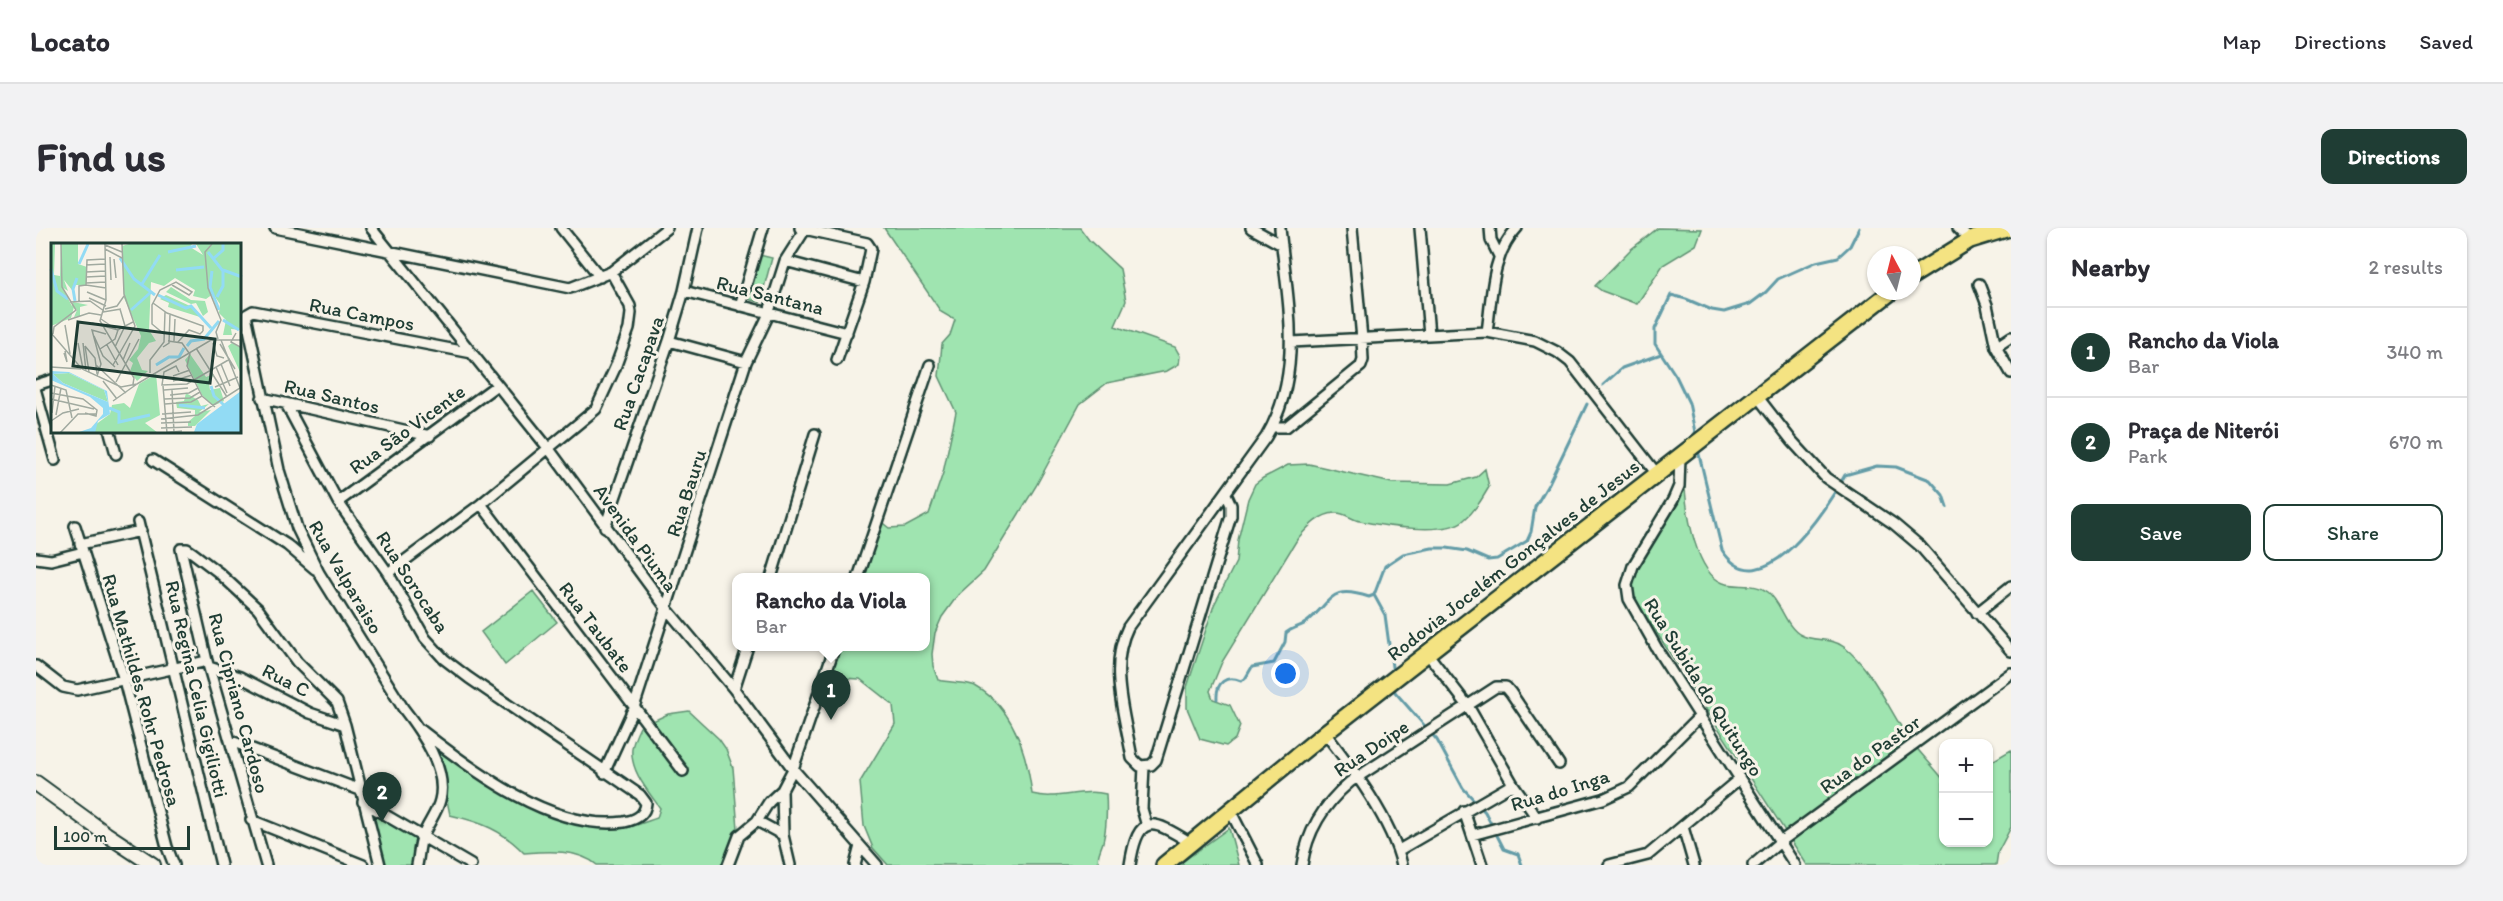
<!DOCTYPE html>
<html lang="en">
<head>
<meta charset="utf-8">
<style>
  :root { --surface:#fff; --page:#f2f2f3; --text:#2b2b33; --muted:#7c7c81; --line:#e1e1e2; --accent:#1f3d34 }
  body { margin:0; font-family:Itim,sans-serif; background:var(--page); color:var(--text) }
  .controls { position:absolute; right:18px; bottom:18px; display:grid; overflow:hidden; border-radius:12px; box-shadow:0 2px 4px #0004 }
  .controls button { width:54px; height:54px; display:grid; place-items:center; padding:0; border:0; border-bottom:2px solid var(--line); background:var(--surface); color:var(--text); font:30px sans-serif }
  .compass { position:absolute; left:1831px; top:18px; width:54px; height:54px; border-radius:50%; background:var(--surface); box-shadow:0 2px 4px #0004; rotate:353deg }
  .scale { position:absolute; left:18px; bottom:15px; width:136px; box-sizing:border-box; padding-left:6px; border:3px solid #1f3d34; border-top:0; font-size:16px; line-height:21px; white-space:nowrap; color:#1f3d34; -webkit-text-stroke:4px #f7f3e8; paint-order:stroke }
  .you { position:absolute; left:1250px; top:446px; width:21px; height:21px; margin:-15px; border:4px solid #fff; border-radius:50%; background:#1a73e8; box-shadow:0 0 0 9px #1a73e833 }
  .badge { display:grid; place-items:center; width:39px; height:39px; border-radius:50%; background:var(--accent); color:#fff; font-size:20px; font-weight:700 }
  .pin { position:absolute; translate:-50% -50px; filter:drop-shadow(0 2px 3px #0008) }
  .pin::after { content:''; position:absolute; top:32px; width:21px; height:18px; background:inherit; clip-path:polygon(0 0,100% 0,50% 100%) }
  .popup { position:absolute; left:696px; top:345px; width:198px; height:78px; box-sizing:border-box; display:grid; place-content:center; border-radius:12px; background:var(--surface); filter:drop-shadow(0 2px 4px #0005); font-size:20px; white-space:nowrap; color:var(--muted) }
  .popup b { font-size:22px; color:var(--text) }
  .popup::after { content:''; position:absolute; left:50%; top:100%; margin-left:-12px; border:12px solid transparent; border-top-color:var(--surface) }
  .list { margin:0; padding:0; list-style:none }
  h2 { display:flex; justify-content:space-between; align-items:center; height:78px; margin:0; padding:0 24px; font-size:26px }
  h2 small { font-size:20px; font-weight:400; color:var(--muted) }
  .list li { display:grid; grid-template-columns:39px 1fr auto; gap:18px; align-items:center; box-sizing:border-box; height:90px; padding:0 24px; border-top:2px solid var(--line) }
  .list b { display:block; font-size:22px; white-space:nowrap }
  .list p { margin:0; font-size:20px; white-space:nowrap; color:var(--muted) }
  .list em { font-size:20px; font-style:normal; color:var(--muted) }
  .actions { display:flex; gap:12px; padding:18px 24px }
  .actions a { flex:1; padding:14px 0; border:2px solid var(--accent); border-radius:12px; text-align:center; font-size:21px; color:var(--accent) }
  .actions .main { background:var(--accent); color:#fff }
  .map { position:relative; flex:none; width:1975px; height:637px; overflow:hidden; border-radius:12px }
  header { display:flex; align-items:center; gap:36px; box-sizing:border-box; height:84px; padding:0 30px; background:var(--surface); border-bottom:2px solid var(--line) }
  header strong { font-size:28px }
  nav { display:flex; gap:33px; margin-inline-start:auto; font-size:21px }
  .intro { display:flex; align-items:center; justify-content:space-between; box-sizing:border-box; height:144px; padding:0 36px }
  h1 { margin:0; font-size:42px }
  .button { padding:15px 27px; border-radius:12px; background:var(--accent); color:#fff; font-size:21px; font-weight:700 }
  main { display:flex; gap:36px; padding:0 36px }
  aside { flex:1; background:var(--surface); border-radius:12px; box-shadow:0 2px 4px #0004 }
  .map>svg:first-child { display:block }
  .green { fill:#9fe4b0; stroke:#5f9072; stroke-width:1.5 }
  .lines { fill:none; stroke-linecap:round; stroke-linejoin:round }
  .stream { stroke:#649ca7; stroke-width:3 }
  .street-casing { stroke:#1f3d34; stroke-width:14 }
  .secondary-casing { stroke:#1f3d34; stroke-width:18 }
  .primary-casing { stroke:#1f3d34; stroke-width:20 }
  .street { stroke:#f7f3e8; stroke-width:9 }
  .secondary { stroke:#f7f3e8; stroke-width:14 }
  .primary { stroke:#f4e382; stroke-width:15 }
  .labels { text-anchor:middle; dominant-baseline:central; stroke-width:6; stroke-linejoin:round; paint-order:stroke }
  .street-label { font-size:20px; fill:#1f3d34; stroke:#f7f3e8 }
  .inset-river { fill:none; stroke:#92dbf4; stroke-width:3 }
  .inset-road { fill:none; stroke:#a1aaa0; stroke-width:1.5 }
  .view { fill:#1f3d34; fill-opacity:0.15; stroke:#1f3d34; stroke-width:3 }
  .inset-edge { fill:none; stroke:#1f3d34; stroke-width:3 }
</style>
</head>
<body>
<header>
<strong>Locato</strong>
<nav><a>Map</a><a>Directions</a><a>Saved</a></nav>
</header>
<div class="intro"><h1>Find us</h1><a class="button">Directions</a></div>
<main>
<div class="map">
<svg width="1975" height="637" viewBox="0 0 1975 637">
  <rect width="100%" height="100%" fill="#f7f3e8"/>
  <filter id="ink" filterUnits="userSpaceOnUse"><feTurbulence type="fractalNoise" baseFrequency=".0167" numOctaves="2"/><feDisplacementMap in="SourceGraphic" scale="12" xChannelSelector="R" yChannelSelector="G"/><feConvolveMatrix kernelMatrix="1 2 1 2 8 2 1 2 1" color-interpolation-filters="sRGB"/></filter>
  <g filter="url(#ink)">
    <path class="green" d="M848,0H1044L1053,12L1084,41L1090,73L1079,98L1139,119L1144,128L1143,136L1131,143L1071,155L1044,176L1000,258L948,343L922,367L906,389L899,405L896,426L897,438L902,452C913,455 933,454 939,458C978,479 991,526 996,566C1021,573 1045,560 1070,566C1071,582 1071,598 1067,614C1064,624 1061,626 1063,637H852L837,620L828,598L824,554L859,496L857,477L824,451L788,449L797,419L890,418V350L819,349L838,288L853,300L869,299L893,286L907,245L920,184L903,148L906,116L914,107L919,92L905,84Z
      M1622,0L1666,1L1660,17L1627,37L1601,76L1566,63L1559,58L1594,22Z
      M719,26L736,30L724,74L707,70Z
      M1273,236L1356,255L1414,256L1440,249L1449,241L1453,259C1446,271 1439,283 1428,292C1410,308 1347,298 1324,293C1315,292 1309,284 1299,285C1283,286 1272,299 1262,310L1186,434L1174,463L1177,471L1194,477L1204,498L1199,511L1190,518L1164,511L1151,480V459L1178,377L1200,334L1202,312L1212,271L1219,256L1227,250L1252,237Z
      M1649,261C1651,286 1660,345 1687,355C1701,360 1719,354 1732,364C1745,374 1750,400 1765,407C1778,414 1795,409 1808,419C1835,440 1851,477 1869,505C1880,521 1895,536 1907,551L1908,614H1952L1953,535L1975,522V599L1962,624L1960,637H1771L1589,356Z
      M497,363L521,394L469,437L445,404Z
      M653,483L683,511L690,521L697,540L702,601L689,637H561C542,621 512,623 488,625C466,602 445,594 414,587L406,548L392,519C426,528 451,551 481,567C500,578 551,598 572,601C588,603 606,595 621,590L624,580C612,563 594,543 596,521C597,514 601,505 604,499L632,486Z
      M328,576L388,613L384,637H345Z
      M1193,600L1203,637H1142Z"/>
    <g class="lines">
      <path class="stream" d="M1567,157L1586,140L1625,126
        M1660,209L1653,175L1640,148L1619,116V101L1635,67L1650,71L1676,82L1688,84L1714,76L1730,64L1742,51L1780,34L1802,29L1814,18L1823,0
        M1662,222L1686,322C1725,383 1791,280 1809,247L1841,238L1860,239L1894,252L1907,267L1911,279
        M1338,367L1349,338L1367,326L1396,320H1411L1431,323L1452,332L1461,331L1491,313L1495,304L1499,279L1513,255L1551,176
        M1338,367L1349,387L1357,446
        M1358,458L1359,464L1401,512L1427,560L1449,584L1468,621L1482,626L1486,637
        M1181,471C1180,454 1190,447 1205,453L1209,451L1216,439L1238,435L1249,414L1250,405C1257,399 1265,399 1271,394C1297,372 1294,356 1333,369L1338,367"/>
      <g class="street-casing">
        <path id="street" d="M239,0L534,60L575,44L631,0
          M335,0L513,221L631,381L698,461L757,541L841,637
          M525,0L564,49
          M764,0L831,15L835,21L828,54L801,132
          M1215,0L1246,17
          M1384,0L1393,107
          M1454,0L1455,12L1463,28
          M1922,0L1934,12
          M749,33L828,54
          M1943,56L1951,77L1960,119L1975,145
          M648,63L811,105
          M704,78L727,0
          M1451,104C1456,69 1455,27 1481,0
          M633,113L710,134
          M1255,114L1451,104L1499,113L1521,124L1534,134L1621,246
          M1960,119L1975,109
          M0,157L16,152
          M0,164L19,232
          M1721,168L1756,213L1790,250L1858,296L1884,318L1975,423
          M226,170L394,208
          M250,176L302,274L352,345L389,410L408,431L433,450L604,567L610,575C609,588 599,592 588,594C518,604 437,543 385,502
          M1236,199H1250L1325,138L1327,132L1326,111L1316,0
          M74,204L80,226
          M1644,228L1643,258L1637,272L1597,338L1591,357L1593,371L1624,426L1759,637
          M117,232L251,317L279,341
          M1190,266L1195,277V288L1120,532L1115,537L1104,538L1096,530C1089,488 1072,439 1092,399L1230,209C1269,144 1251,72 1244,0
          M302,274L461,157
          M445,276L647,543
          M102,294L185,637
          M39,298L88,452L131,619L138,637
          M569,299L633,113L648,63L662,0
          M44,316L105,303
          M0,330L15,332L47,324
          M352,345L445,276L560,181L579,140L593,101L595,85L594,78L575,44
          M735,350L779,206
          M822,350L894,137
          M1941,385L1975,358
          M1391,425L1432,478L1477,556L1501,590
          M0,438L27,459L41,462L171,433
          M173,439L204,449L274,485L309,497
          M698,461L712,418
          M1289,505C1317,541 1356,593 1366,637
          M195,513L324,562
          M1108,538L1106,581L1111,598
          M568,545L598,479L710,134L731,90L749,33L770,0
          M746,562L747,607L754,637
          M327,574L435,637
          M1428,583L1446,637
          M1195,584L1222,637
          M215,592L327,637
          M721,593L747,607
          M1647,599L1658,637
          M1436,607L1567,571L1593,559L1665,487
          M1363,622L1477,556
          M230,637L171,433L145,321H151L157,325L182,344L222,381L261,434L301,474L309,497L344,637
          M381,637C383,628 383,618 386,610C391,596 401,585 404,572C412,541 385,503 367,480L283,345L261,300L243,242L210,87L217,83L436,125
          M692,637L703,608L721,593L733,574L746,562L757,541L799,418
          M819,637L824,618
          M1094,637C1102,584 1116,591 1155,615
          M1266,637C1271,603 1288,576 1314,554L1460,459H1470L1475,465L1523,536
          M1573,637L1612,627L1703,551
          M1717,637L1744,614L1975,445"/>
      </g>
      <g class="secondary-casing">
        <path id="secondary" d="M0,555L70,606L117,637"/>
      </g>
      <g class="primary-casing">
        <path id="primary" d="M1876,48L1934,12L1973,0
          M1128,637L1289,505L1856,63"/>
      </g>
      <use href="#street" class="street"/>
      <use href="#secondary" class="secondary"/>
      <use href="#primary" class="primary"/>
    </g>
  </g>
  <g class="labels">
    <g class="street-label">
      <text transform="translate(734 67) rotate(14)">Rua Santana</text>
      <text transform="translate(326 86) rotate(11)">Rua Campos</text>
      <text transform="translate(602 145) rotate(-71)">Rua Cacapava</text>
      <text transform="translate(296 168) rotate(13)">Rua Santos</text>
      <text transform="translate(371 201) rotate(-36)">Rua São Vicente</text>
      <text transform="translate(650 265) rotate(-72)">Rua Bauru</text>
      <text transform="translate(600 310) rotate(54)">Avenida Piuma</text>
      <text transform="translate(1477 332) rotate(-38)">Rodovia Jocelém Gonçalves de Jesus</text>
      <text transform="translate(310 349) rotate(60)">Rua Valparaiso</text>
      <text transform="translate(377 354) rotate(57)">Rua Sorocaba</text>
      <text transform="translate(560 399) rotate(53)">Rua Taubate</text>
      <text transform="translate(250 452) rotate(27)">Rua C</text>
      <text transform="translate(1668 459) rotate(58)">Rua Subida do Quitungo</text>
      <text transform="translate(161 461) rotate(77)">Rua Regina Celia Gigiliotti</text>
      <text transform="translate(106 462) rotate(74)">Rua Mathildes Rohr Pedrosa</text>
      <text transform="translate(203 475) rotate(75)">Rua Cipriano Cardoso</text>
      <text transform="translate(1335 520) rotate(-34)">Rua Doipe</text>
      <text transform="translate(1834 526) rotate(-36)">Rua do Pastor</text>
      <text transform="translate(1524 562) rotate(-17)">Rua do Inga</text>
    </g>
  </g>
  <g transform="translate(15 15)">
    <rect width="190" height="190" fill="#f7f3e8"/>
    <path d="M0,1H4L3,32L9,33L10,1H27V21L36,24L35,42H24L21,47L13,37L17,48L11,44L21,63L22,59L37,62L29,64V73L23,74L26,67L23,64L20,75L0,83ZM78,1H141L139,4L152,12L145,1H190V87L180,86L181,92H172L175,77L168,70L169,61L162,51L155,56L142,53L144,47L124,35L113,43L100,39L98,87L105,98L98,100L86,115L91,127L97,128L86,138L79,128L82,120L78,117L87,106L90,93L73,55L71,3ZM120,44L140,57L154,58L157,69L152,73L145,60L140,61L115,49ZM115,52L139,63L149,74L117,64L118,60L109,56ZM181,100L190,105V131L177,103ZM139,111L155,134L163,131L158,140L159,147L169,145L173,158L162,163L151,152L134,117ZM18,130L53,147L57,159L12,140L2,131ZM105,131L109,172L94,180L107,190H44V182L59,171L61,162L73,160L79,165L88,141ZM135,150L147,157L150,163L158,161L148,169L160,167L144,183H137V179L144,173V167L126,165L125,159L133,158Z" fill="#9fe4b0"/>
    <path d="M0,128L18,129L56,148L59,171L47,178L44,190H25L40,185L52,171V165L39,154L0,137ZM18,130L53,147L57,159L12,140L2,131ZM190,148V190H137L143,189L146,181Z" fill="#92dbf4" fill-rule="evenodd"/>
    <path class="inset-river" d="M117,9L145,3M157,9L172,28V43L166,54M69,15L83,36L104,52M162,16L172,7V1M28,21L37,1M0,26L6,48L17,56M125,27L153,24M172,27L191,34M161,28L159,44L168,67M91,41L109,12M107,52L135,65L140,63L160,85M24,58L22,46L26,35M80,67L99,50M172,77L188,87M136,103L140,98L153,96L168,78M105,122L118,114H128L133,105M160,143L163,153L173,162M128,162L154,165M58,165L68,169V179L99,172"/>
    <path class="inset-road" d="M161,1L154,9L157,45L170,77L165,89L167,96M54,6L71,15M71,9L54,2L55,57L49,78L83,135L82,141M59,14L60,37M63,16L65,35M35,22L54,21M35,29L55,28M35,34L55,33M35,40L55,39M35,42L36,17L54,16M35,42L55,45M36,49L55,57M38,55L55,63M19,59L39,58L53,68M28,59V43L35,42M102,60L116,70L152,83V88M54,66L66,63L73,53M52,69L70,66M50,76L66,87M17,77L38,70L50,72M41,80L67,87L74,83L69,66M14,82L19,111M0,90L31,126L70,144L86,141L160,97H191M185,90L180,99L191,105M2,91L3,84L25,67L11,44L10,1M113,91L101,81V62L109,47L125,39L141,49L138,52L121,42M43,93L52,113L64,124M117,98L131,100L138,110M123,98L124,76M127,99L138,87L149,91L152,88M27,100L32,126M32,100L35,128M162,100L166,113L173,115M169,101L184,126M56,102L67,122M34,103L44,115L46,131M34,103L38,129M64,104L74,83L82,79M112,104L118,100L119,71M145,105L176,154M49,106L64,96L67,87M13,110L16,119L14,108M139,110L136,123L151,153L164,164M72,117L79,100M170,121L179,143M45,122L75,150M62,122L84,83L73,51L71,1M0,124L30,126M165,124L176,150M128,129L125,123L113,129L111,142L136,141L179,116M99,130V117L113,99L114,69M46,133L50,121L41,87L55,91M122,133L139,127M52,138L66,156M122,138L141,132M65,139L88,96M0,142L15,147L21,175M112,143L116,190M164,144L187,134M113,147L137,145M121,147L123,190M0,150L32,156L46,167L45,173L34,170M119,152L138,150L147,145M0,156L43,166M113,156L139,155L149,149M62,158L86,141M114,161L140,159L151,153M1,170L4,143M111,171L140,169M5,172L10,145M110,176L147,172L189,145L170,97M0,178L12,170L28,166M110,180L140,179M110,185L141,184M9,190L27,171H46M111,190L131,188"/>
    <path class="view" d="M27,79L164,96L159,140L22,123Z"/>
    <rect width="190" height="190" class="inset-edge"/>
  </g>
</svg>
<div class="controls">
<button>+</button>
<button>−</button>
</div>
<svg class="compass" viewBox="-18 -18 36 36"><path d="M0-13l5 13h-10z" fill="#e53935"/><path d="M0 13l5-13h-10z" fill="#7c7c81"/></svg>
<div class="scale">100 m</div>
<div class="you"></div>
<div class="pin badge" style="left:795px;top:492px">1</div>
<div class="popup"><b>Rancho da Viola</b>Bar</div>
<div class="pin badge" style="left:346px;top:594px">2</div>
</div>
<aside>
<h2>Nearby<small>2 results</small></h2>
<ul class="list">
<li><span class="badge">1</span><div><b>Rancho da Viola</b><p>Bar</p></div><em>340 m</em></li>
<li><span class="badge">2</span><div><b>Praça de Niterói</b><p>Park</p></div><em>670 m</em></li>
</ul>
<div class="actions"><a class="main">Save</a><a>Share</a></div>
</aside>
</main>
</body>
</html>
